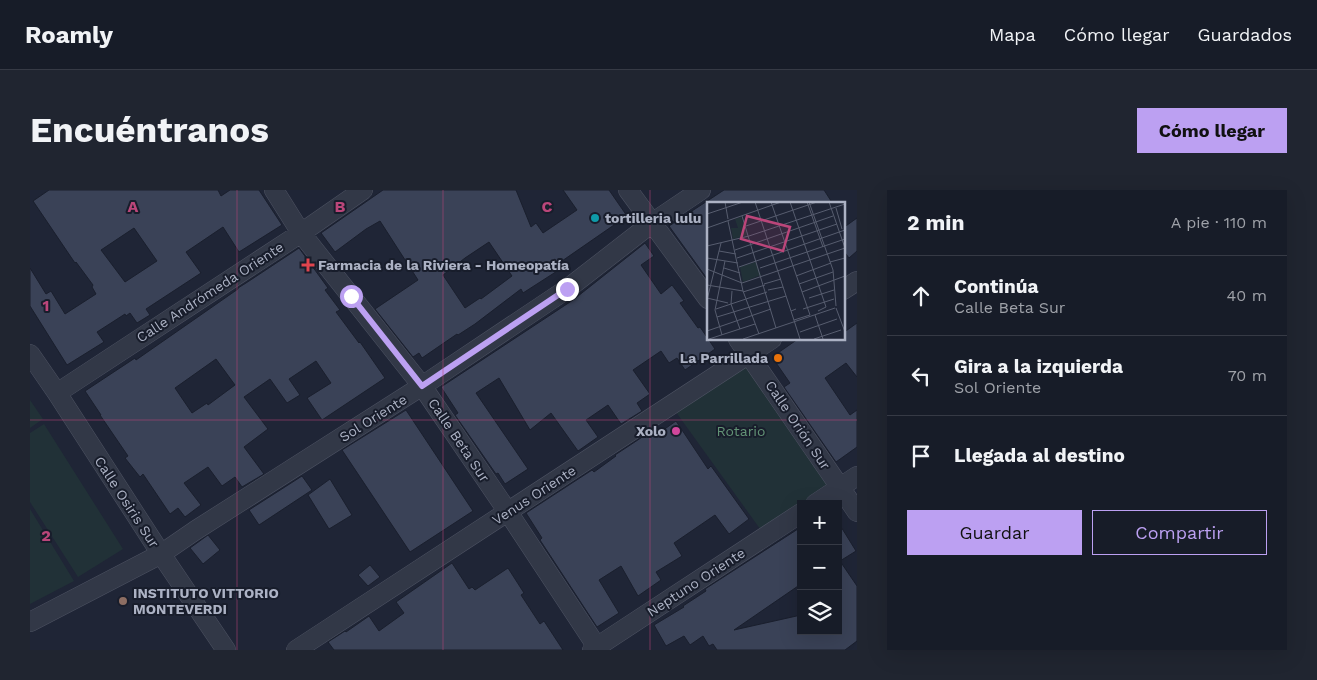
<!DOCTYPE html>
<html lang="es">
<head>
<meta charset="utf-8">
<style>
  :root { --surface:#171c28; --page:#202530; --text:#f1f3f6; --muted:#9ea1a8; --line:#363a45; --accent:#bca0f2 }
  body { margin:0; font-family:"Work Sans",sans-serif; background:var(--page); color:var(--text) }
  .controls { position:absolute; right:15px; bottom:15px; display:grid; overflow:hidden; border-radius:0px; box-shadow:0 5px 20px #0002 }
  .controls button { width:45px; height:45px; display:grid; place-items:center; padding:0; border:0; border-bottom:1px solid var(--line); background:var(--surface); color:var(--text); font:25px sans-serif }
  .stop { position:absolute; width:15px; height:15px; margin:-11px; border:4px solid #bca0f2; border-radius:50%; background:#fff }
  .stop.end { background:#bca0f2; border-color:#fff; box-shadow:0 1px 5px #0008 }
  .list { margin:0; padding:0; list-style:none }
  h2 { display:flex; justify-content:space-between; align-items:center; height:65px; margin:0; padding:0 20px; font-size:21px }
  h2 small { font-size:16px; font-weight:400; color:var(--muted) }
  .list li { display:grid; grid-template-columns:32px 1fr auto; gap:15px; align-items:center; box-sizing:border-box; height:80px; padding:0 20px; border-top:1px solid var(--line) }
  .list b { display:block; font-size:19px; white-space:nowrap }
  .list p { margin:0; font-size:16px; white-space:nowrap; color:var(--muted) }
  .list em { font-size:16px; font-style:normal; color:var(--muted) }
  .actions { display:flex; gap:10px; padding:15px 20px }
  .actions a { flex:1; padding:11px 0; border:1px solid var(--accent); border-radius:0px; text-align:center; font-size:18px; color:var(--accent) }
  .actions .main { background:var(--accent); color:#111 }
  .icon { flex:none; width:28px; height:28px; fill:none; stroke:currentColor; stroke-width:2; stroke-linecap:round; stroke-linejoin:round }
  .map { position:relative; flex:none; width:827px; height:460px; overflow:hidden; border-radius:0px }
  header { display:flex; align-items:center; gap:30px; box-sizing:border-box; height:70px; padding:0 25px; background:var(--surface); border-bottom:1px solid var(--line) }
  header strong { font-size:24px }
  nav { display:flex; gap:28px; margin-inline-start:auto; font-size:18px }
  .intro { display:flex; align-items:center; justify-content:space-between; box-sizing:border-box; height:120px; padding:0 30px }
  h1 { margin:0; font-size:35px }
  .button { padding:12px 22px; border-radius:0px; background:var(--accent); color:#111; font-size:18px; font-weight:700 }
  main { display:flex; gap:30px; padding:0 30px }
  aside { flex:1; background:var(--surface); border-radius:0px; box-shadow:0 5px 20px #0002 }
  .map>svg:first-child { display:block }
  .green { fill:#213137 }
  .building { fill:#3a4257; stroke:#1a1f2d; fill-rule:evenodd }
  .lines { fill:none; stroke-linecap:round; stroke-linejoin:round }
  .minor-casing { stroke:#4d5262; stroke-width:20 }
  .minor { stroke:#323847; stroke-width:19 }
  .route { stroke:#bca0f2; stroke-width:6 }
  .grid { fill:none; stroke:#bb467a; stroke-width:1; stroke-opacity:0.55 }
  .culture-dot { fill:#0f9aa8; stroke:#181d2b; stroke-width:2 }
  .health-dot { fill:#e0444e; stroke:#181d2b; stroke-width:2 }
  .food-dot { fill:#e8710a; stroke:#181d2b; stroke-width:2 }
  .hotel-dot { fill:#d1479c; stroke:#181d2b; stroke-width:2 }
  .education-dot { fill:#8d6e63; stroke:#181d2b; stroke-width:2 }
  .labels { text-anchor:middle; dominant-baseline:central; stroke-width:4; stroke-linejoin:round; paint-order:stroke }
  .poi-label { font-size:14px; font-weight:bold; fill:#acb2c4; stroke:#181d2b; text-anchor:start }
  .street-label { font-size:14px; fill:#acb2c4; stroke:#181d2b }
  .park-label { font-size:14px; fill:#639476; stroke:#181d2b }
  .inset-road { fill:none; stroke:#575d6f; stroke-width:1 }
  .view { fill:#bb467a; fill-opacity:0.15; stroke:#bb467a; stroke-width:2.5 }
  .inset-edge { fill:none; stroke:#acb2c4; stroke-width:2.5 }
  .grid-label { font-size:16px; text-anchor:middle; font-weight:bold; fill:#bb467a; stroke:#181d2b; stroke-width:4; stroke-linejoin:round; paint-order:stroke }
</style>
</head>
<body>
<header>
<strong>Roamly</strong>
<nav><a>Mapa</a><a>Cómo llegar</a><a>Guardados</a></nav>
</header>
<div class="intro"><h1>Encuéntranos</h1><a class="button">Cómo llegar</a></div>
<main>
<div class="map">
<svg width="827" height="460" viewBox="0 0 827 460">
  <rect width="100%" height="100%" fill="#1f2536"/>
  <path class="green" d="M714,173L803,296L777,314H771L733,343L643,218Z
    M0,210L13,229L0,238Z
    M14,234L93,359L48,387L0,312V243Z
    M0,319L44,391L0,414Z"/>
  <path class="building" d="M19,0H188L191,6L200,0H229L252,35L209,62L193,37L156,62L171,83L116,119L120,125L107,133L100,123L96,126L95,124L67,142L74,152L37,175L0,116V78L16,104L21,101L35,124L66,104L62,97L63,95L46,72L45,73L3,11ZM104,38L127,71L95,92L71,60Z
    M353,0H486L501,37L506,33L513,43L547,20L533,0H579L597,26L532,71L535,76L493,103L491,99L445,134L428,145L427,144L392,168L389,163L383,167L345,119L388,90L350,31L336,39L305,62L291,43ZM459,52L482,86L451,109L450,108L435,118L413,85L435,68Z
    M694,0H794L803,14H678V90L639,36Z
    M827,28V61L819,68L813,60V38Z
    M615,53L624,66L611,75L631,104L642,95L654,111L650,113L668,138L670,137L685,159L655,180L647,168L639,173L631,161L603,180L620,204L607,213L612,221L591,234L578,215L556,230L568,247L548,261L521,223L500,240L469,188L446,203L498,279L475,294L468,283L466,284L425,225L428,223L411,197L543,110Z
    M269,58L298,98L295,100L310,120L306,122L329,153L330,152L355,188L292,230L277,208L301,193L286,171L259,189L270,205L257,213L240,189L214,207L238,239L214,257L234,284L212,297L205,287L192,296L178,277L154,293L171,315L155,327L148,318L140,324L113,284L110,287L95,268L98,266L70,225H71L55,201L105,168L106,170L208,99V98L216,93ZM186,169L205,195L178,215L177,213L162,223L145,198Z
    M827,133V187L816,173L795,188L820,225L827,220V257L806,272L754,197L760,193L742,167L768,149H813V143Z
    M376,220L443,321L380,362L312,260Z
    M646,231L678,279L681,276L719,329L699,344L685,325L644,353L652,366L626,382L631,390L608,406L591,376L569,390L589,423L567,437L510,350L512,348L496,323L562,280L564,282L586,266L585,265L626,238L629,243Z
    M272,286L282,300L229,335L219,320Z
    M300,289L322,325L299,339L278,305Z
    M808,332L826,361L810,371L827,396V451L815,460H687L683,454L679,456L673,446L660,455L654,446L636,456L624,435L654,417L653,416L676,401L675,399L771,337V394L704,440L771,425V441H808Z
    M178,345L190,360L173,374L160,358Z
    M422,373L439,399L442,397L445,400L478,378L494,403L491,405L510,434L514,431L533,460H304L298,452L315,441L316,442L339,426L349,441L374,423L366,412Z
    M340,375L350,387L338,396L328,385Z"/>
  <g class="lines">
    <g class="minor-casing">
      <path id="minor" d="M244,0L271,43L392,196L478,322L569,460
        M598,0L678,109
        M813,100L827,91
        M708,149L827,322
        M0,164L27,203L131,364L196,460
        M27,203L271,43L333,0
        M785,314L827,286
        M0,432L131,364L166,340L392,196L537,99L622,33L671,0
        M266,460L742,149
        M562,460L771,323"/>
    </g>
    <use href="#minor" class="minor"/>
  </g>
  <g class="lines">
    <path class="route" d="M321,106L392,196L537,99"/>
  </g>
  <path class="grid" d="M207,0V460M413,0V460M620,0V460M0,230H827"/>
  <circle class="culture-dot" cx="565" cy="28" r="5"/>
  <path class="health-dot" d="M275.5 67.5h5v5h5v5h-5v5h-5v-5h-5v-5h5z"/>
  <circle class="food-dot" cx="748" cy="168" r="5"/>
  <circle class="hotel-dot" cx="646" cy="241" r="5"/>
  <circle class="education-dot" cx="93" cy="411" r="5"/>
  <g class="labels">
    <g class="poi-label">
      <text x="575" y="28">tortilleria lulu</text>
      <text x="288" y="75">Farmacia de la Riviera - Homeopatía</text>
      <text x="738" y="168" text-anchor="end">La Parrillada</text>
      <text x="636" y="241" text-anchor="end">Xolo</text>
      <text x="103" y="403">INSTITUTO VITTORIO<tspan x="103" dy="16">MONTEVERDI</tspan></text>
    </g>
    <g class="street-label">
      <text transform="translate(180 102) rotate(-33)">Calle Andrómeda Oriente</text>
      <text transform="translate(343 228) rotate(-32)">Sol Oriente</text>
      <text transform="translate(768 235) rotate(56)">Calle Orión Sur</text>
      <text transform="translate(429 250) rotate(56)">Calle Beta Sur</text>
      <text transform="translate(504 305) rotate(-33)">Venus Oriente</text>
      <text transform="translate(97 312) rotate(57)">Calle Osiris Sur</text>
      <text transform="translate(666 392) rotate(-33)">Neptuno Oriente</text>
    </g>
    <g class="park-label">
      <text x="711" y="241">Rotario</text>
    </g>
  </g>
  <g transform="translate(677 12)">
    <rect width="138" height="138" fill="#1f2536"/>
    <path d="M34,15L40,33L26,37L24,26H31L28,17ZM49,60L54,73L36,80L33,65Z" fill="#213137"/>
    <path class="inset-road" d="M18,0L21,17M48,0L84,109L89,107M64,0L103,113L87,118M83,0L119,105L111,109M100,0L116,45M102,0L126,68L129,104M122,0L138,46M129,6L135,27M0,12L36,0M35,14L69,126M21,19L36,89L52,132M39,24L110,0M0,26L74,0M0,44L42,34L138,2M28,48L126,14M12,49L29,52M0,56L31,61M30,56L130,22M123,60L138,56M32,65L138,28M17,66L33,71M53,66L138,37M0,67L35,81M89,74L124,61M35,81L138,46M57,82L74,77M92,82L126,70M0,83L36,89M61,88L76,85M25,89L24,102L33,127M36,90L58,83M95,90L138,74M0,96L21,101M102,96L127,88M0,98L14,41M129,106L138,130M9,107L60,90M96,107L127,97M84,109L93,137M108,113L116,137M10,115L79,94M0,129L64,107M93,130L130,117M15,133L8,108L18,59M2,137L48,122M36,137L128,106M107,137L134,128"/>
    <path class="view" d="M40,14L83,25L76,49L34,37Z"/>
    <rect width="138" height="138" class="inset-edge"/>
  </g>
  <g class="grid-label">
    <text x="103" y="22">A</text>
    <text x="310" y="22">B</text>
    <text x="517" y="22">C</text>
    <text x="16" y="121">1</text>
    <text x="16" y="351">2</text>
  </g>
</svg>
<div class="controls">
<button>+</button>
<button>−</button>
<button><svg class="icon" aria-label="layers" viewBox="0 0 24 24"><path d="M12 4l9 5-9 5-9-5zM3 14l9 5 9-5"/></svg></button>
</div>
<div class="stop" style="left:321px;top:106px"></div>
<div class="stop end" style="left:537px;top:99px"></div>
</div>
<aside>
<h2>2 min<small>A pie · 110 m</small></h2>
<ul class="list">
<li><svg class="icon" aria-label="ahead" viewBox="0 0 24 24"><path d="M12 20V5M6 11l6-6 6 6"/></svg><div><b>Continúa</b><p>Calle Beta Sur</p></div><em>40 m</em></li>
<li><svg class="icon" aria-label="left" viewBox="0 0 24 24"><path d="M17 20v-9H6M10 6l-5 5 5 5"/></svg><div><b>Gira a la izquierda</b><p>Sol Oriente</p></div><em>70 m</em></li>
<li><svg class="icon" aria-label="arrive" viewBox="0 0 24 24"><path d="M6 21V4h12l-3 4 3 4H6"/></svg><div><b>Llegada al destino</b></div></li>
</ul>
<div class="actions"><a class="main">Guardar</a><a>Compartir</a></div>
</aside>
</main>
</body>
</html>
